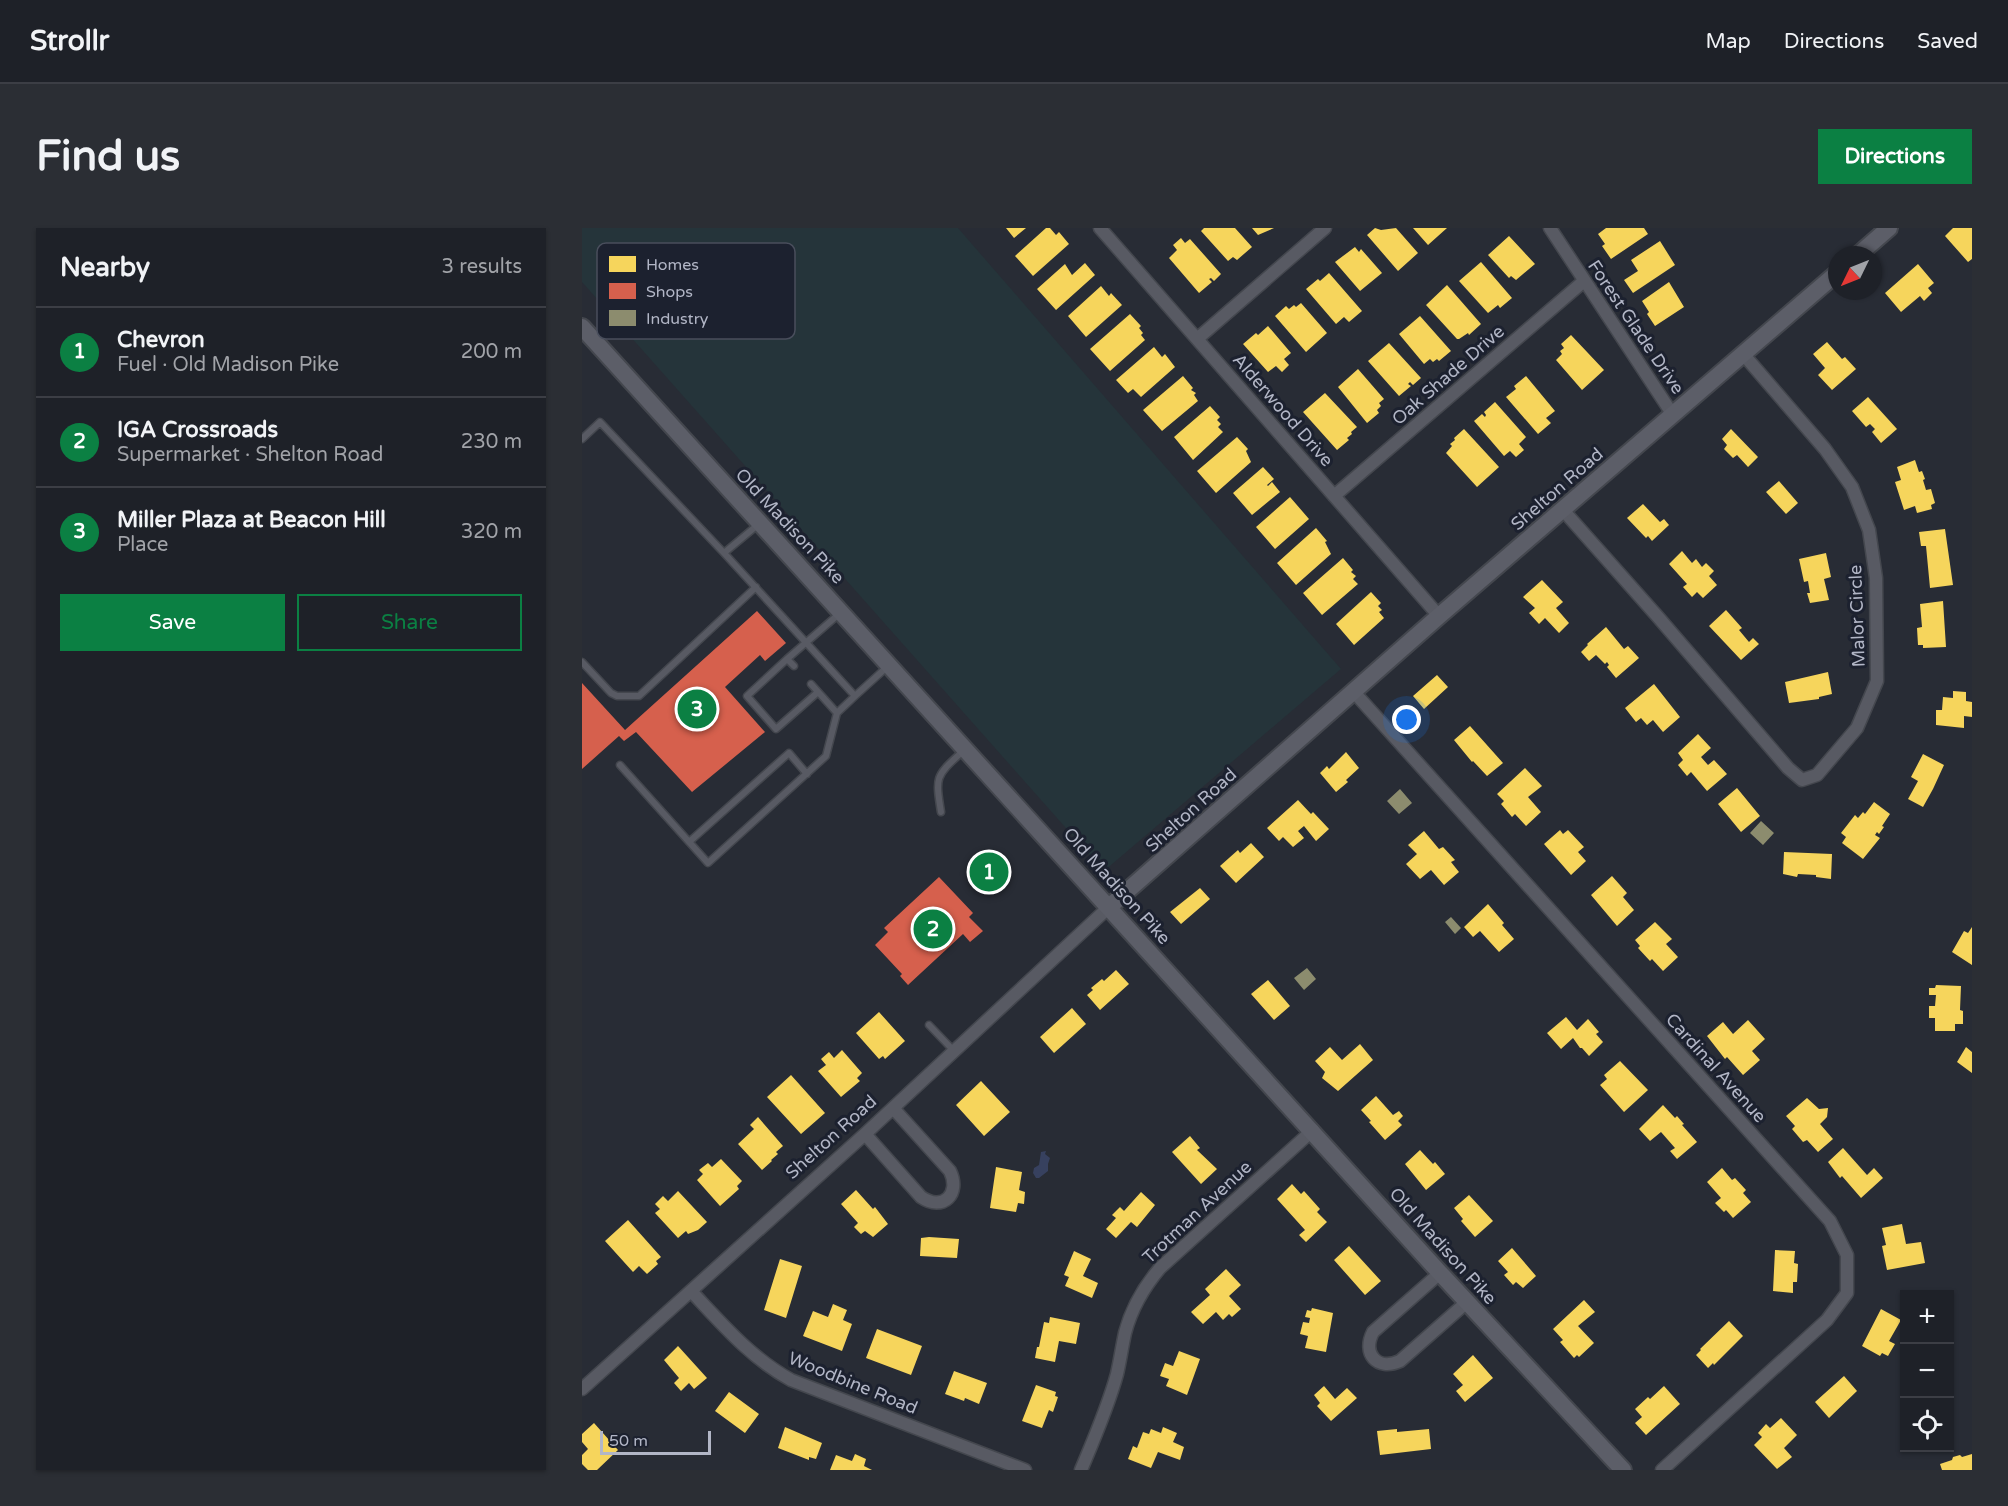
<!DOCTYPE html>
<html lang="en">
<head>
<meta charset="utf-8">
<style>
  :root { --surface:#1e2128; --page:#2b2e34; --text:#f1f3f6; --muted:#a1a3a8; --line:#3c3e45; --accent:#0b8043 }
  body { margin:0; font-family:"Varela Round",sans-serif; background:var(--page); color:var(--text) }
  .controls { position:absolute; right:18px; bottom:18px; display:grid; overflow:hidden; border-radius:0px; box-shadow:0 2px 4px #0004 }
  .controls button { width:54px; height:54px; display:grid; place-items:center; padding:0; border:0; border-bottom:2px solid var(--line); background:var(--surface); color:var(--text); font:30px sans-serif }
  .compass { position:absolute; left:1246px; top:18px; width:54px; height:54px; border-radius:50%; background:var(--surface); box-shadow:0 2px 4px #0004; rotate:227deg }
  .scale { position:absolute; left:18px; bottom:15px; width:111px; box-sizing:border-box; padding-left:6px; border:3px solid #b2b6c6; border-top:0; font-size:16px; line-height:21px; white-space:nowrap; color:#b2b6c6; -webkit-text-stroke:4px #1c212f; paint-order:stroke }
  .you { position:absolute; left:825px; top:492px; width:21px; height:21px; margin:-15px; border:4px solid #fff; border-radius:50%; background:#1a73e8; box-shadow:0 0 0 9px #1a73e833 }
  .badge { display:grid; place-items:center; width:39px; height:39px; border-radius:50%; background:var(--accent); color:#fff; font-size:20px; font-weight:700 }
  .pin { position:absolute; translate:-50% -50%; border:3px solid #fff; box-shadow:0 2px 6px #0006 }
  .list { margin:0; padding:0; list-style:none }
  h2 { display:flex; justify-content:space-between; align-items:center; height:78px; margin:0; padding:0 24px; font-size:26px }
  h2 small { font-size:20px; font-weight:400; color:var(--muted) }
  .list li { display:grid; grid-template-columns:39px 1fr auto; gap:18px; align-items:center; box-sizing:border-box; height:90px; padding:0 24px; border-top:2px solid var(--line) }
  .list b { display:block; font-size:22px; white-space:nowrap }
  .list p { margin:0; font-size:20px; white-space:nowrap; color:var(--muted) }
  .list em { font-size:20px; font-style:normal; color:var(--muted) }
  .actions { display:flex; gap:12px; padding:18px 24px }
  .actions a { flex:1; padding:14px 0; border:2px solid var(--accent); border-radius:0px; text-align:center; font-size:21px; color:var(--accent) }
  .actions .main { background:var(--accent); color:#fff }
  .icon { flex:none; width:33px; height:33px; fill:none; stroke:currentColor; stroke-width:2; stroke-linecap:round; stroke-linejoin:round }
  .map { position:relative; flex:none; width:1390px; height:1242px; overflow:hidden; border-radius:0px }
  header { display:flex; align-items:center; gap:36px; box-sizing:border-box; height:84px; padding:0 30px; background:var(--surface); border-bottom:2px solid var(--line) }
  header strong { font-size:28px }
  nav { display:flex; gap:33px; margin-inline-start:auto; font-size:21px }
  .intro { display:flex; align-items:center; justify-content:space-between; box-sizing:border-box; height:144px; padding:0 36px }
  h1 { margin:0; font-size:42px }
  .button { padding:15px 27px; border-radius:0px; background:var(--accent); color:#fff; font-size:21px; font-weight:700 }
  main { display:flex; gap:36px; padding:0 36px }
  aside { flex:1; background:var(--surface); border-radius:0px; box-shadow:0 2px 4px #0004 }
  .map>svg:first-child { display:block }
  .green { fill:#25343a }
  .water { fill:#37415f }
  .homes { fill:#f6d55c }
  .shops { fill:#d6604d }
  .industry { fill:#8c8c6e }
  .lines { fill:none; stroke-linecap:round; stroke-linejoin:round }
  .lane-casing { stroke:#44474e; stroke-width:9 }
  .street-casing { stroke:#44474e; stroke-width:15 }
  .secondary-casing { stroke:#44474e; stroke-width:20 }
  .lane { stroke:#585a63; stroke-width:6 }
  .street { stroke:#585a63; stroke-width:12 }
  .secondary { stroke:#5c5e68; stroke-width:16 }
  .labels { text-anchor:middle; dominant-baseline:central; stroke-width:6; stroke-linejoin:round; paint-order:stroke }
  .street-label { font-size:18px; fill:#b2b6c6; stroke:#1c212f }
  .key { fill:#1c212f; stroke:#494e5c; stroke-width:1.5 }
  .key-label { font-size:16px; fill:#b2b6c6 }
</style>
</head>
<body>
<header>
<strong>Strollr</strong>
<nav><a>Map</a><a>Directions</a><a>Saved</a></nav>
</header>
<div class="intro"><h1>Find us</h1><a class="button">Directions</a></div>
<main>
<aside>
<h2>Nearby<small>3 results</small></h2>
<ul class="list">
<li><span class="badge">1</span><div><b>Chevron</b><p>Fuel · Old Madison Pike</p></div><em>200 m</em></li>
<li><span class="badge">2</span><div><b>IGA Crossroads</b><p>Supermarket · Shelton Road</p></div><em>230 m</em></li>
<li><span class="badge">3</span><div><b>Miller Plaza at Beacon Hill</b><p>Place</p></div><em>320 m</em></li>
</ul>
<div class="actions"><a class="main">Save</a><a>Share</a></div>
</aside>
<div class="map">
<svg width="1390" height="1242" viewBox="0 0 1390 1242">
  <rect width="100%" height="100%" fill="#282c35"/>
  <path class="green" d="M0,0H376L759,441L522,643L0,54Z"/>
  <path class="water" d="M464,923L463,926L468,930L466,936V943L457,950H454L451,945L452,940L457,937L459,924Z"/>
  <path class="homes" d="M424,0H444L432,10Z
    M464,0H468L474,7L477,4L487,16L451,48L433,28Z
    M622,0H653L670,19L655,32L651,29L646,33L619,3Z
    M670,0H692L676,7Z
    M793,0L799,2L814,0L836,25L816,43L785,7Z
    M831,0H865L846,17Z
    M1024,0H1062L1066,6L1029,31L1020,18L1023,16L1016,6Z
    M1371,0H1390V31L1386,34L1363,8Z
    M927,8L953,36L934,52L929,48L927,50L906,27Z
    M599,10L603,15L608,11L639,46L632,53L629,50L627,51L630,54L617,65L587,30L595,22L591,17Z
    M1078,13L1093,37L1051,65L1042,52L1056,43L1049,32Z
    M773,19L777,24L779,21L800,45L778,63L753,34Z
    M899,34L930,70L918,80L916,77L906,85L877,53Z
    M503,35L513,47L474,82L455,61L483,36L490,47Z
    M1336,36L1352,55L1346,60L1350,65L1342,73L1338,68L1319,84L1303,65Z
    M747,45L780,83L767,94L762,89L754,96L724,61L736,51L738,53Z
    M1087,54L1102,79L1073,98L1065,86L1067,84L1060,73Z
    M865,57L899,96L887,107L886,105L877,111H875L844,77Z
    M519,58L527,68L529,65L540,77L504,109L486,88Z
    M719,75L745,105L724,124L693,88L704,78L707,81L712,77L714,79Z
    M548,86L559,98L557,100L561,105L559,107L563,112L528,143L508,121Z
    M838,88L869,123L857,133L855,131L851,134L848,131L842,136L817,106Z
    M686,98L709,125L702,131L707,137L700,144L694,138L686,144L661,116L674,105L676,107Z
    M989,107L1022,142L1000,162L974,132L980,126L978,123L982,120L979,116Z
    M1245,114L1260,131L1263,129L1274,141L1250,162L1236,147L1243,140L1231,126Z
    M807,115L839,150L831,157L828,154L826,156L829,158L817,168L786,133Z
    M572,119L580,129L583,126L593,139L559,169L551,161L546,165L534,152Z
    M776,141L802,171L797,175L799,178L795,182L797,185L785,195L756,159Z
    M601,148L611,160L609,162L614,165L612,167L616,173L580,203L561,182Z
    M944,148L973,183L964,190L969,195L956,206L924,169L934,161L932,158Z
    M743,165L775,199L769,204L770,206L765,210L767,212L755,222L721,184Z
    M1286,169L1315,201L1299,215L1290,204L1293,201L1288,196L1284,199L1270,183Z
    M913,174L944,209L937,216L942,222L934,229L928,223L922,228L892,193L900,186L903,189L904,187L902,184Z
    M628,178L638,189L635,192L639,196L636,199L641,204L611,232L592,209Z
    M882,201L917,239L895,259L864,225L870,218L868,216L873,212L872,210Z
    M1149,201L1176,229L1166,239L1155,227L1151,230L1142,221L1145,217L1140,211Z
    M655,209L666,221L664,223L669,234L634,265L615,243Z
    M1333,232L1337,244L1340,243L1343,251L1341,252L1344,262L1349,261L1353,275L1349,277L1350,281L1335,285L1333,278L1322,282L1313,254L1319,252L1315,239Z
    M681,239L692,251L685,257L686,258L690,254L698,264L670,287L651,265Z
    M1197,253L1216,275L1204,286L1184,264Z
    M708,269L727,291L693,321L674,299Z
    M1061,276L1078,294L1082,291L1087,297L1070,313L1066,308L1064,310L1045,290Z
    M734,300L745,313L743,314L749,326L714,357L695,335Z
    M1363,301L1371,357L1348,360L1344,318H1339L1337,304Z
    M1100,323L1110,335L1114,331L1120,339L1124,335L1132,343L1127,348L1135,357L1121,370L1115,364L1110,369L1101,359L1105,356L1087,336Z
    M1244,325L1249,349L1242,351L1247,372L1228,375L1225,365H1228L1226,353L1222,354L1217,331Z
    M761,330L771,342L769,344L774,348L771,351L776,356L740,387L721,365Z
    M960,352L981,374L974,380L987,395L977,405L963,390L957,396L947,385L953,380L941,369Z
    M789,364L799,375L796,378L800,382L797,384L802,390L772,417L754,396Z
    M1361,373L1364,419L1341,420V417H1336L1335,400L1340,399L1338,376Z
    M1144,382L1160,400L1157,402L1167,414L1171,410L1177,416L1159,432L1127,398Z
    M1024,399L1042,421L1046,418L1057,430L1034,450L1025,439L1027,437L1025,434L1023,436L1014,427L1007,433L999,424L1006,417L1005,416Z
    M1246,444L1250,466L1237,469V471L1207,475L1203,454Z
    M855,447L866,459L842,481L831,468Z
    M1072,456L1098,489L1081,504L1071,492L1065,497L1059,490L1054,494L1043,480Z
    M1371,463L1384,464V473L1390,474V489L1382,488V500L1354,497V482H1360L1361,469L1371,470Z
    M888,498L921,535L905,548L891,533L890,534L872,512Z
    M1116,506L1129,520L1119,529L1126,537L1132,532L1145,546L1125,563L1109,544L1105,548L1096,537L1101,532L1096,525Z
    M764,524L777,540L764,552L766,554L754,564L738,545L745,538L747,541Z
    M1341,526L1362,537L1351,561L1341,579L1326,571L1336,553L1329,549Z
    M943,540L960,558L946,569L959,584L944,598L933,586L930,589L919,576L922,573L915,566Z
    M1155,560L1178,588L1159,604L1136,576Z
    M716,572L729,586L731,584L747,601L734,613L722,598L716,603L722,610L711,619L701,609L697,613L685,600Z
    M1292,574L1308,586L1300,598L1302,599L1297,606L1295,604L1293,607L1298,610L1281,631L1260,615L1264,609L1259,605L1273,587L1276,590L1281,584L1283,586Z
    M978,602L981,606L986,602L1002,619L996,624L1004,633L989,647L962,616Z
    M842,603L857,621L861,619L873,632L869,634L877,644L862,657L849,642L838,651L824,636L835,626L826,617Z
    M669,615L682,629L654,655L638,638L656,622L658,625Z
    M1202,624L1250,626L1249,651L1234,649V647L1216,646L1215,649L1201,646Z
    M1030,648L1045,665L1041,669L1052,682L1035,698L1009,667Z
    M618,660L628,671L599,696L588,684Z
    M906,676L922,695L920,697L932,711L917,724L898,703L891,709L882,699Z
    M1073,694L1090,711L1084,716L1096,729L1081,743L1070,731L1068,733L1056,720L1058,718L1053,712Z
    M1390,699V737L1370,724L1382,703L1386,705Z
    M534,742L547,756L518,782L505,767L511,762L509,760L520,751L522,753Z
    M686,752L708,778L692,792L669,766Z
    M1354,757L1379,758L1378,782L1381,783V796H1373V803H1353V790H1347V778H1353L1354,767H1347V760H1353Z
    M490,780L504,796L472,825L458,809Z
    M297,784L323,813L303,831L301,828L297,831L274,805Z
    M984,789L995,802L1006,791L1017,804L1014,806L1021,814L1007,828L1000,820H998L991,810L979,821L965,805Z
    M1166,792L1183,811L1170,823L1178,832L1161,847L1145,829L1143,831L1125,808L1141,794L1151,806Z
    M778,816L791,832L756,863L740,850L743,844L733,833L748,819L760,832Z
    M1384,819L1390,824V845L1375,834Z
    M260,822L280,845L275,850L278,853L259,869L236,843L244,837L239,831L247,824L252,830Z
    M1038,833L1066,862L1042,884L1018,857L1025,851L1022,847Z
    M209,847L243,885L219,906L185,869Z
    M399,853L428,884L402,908L374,877Z
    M794,868L811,887L817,883L821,888L816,893L820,897L803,912L787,894L789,893L779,882Z
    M1225,870L1237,881L1246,880L1245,889L1238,896L1251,911L1236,924L1225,912L1221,914L1210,901L1213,898L1204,888Z
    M1081,877L1093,890L1095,888L1102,896L1100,897L1115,914L1095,931L1088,923L1093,920L1079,904L1068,913L1057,901Z
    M176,889L201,918L194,924L196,926L189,932L190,933L180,942L156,916L172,901L168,897Z
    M608,908L618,920L615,922L635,941L619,956L590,924Z
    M1261,920L1285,947L1292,940L1301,950L1279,970L1260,948L1258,950L1246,934Z
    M838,922L851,936L853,934L863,946L844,962L823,936Z
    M139,931L160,953L155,958L157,961L138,978L115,952L121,946L117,942L126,935L130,939Z
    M414,939L440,944L437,962L443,964L442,976L436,975L434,984L408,980Z
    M1140,940L1150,952L1153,950L1164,962L1161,965L1169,974L1151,990L1144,982L1142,984L1133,975L1139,970L1125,954Z
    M710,956L719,966L722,963L738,981L735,984L745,994L724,1014L717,1007L723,1002L695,971Z
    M274,962L291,981L293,979L306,996L291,1009L283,1003L279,1006L272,999L276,995L259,976Z
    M96,963L125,994L116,1002L106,1006L104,1003L96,1010L73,985L78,981L73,976L81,968L86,973Z
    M559,964L573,977L555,999L549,994L534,1010L524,1001L534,990L530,987L538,979L542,983Z
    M887,967L911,993L893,1009L879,993L881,991L872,980Z
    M46,992L79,1029L74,1033L76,1036L65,1046L57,1038L51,1044L23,1013Z
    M1320,996L1324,1016L1339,1014L1343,1035L1305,1042L1300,1018L1304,1017L1300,1000Z
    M347,1009L377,1011L375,1030L338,1028L339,1010Z
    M767,1018L799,1053L783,1067L752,1032Z
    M930,1020L954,1048L941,1060L934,1054L931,1057L922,1047L926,1044L916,1033Z
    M1193,1022L1213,1023L1212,1035L1216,1036L1215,1054H1211V1065L1191,1063Z
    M492,1023L509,1031L501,1048L516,1055L510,1070L483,1058L487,1049L482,1047Z
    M198,1031L220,1038L204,1090L182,1082Z
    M644,1041L659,1057L647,1068L659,1081L650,1089L647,1086L641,1092L634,1084L621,1096L609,1084L628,1067L623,1061Z
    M1002,1072L1013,1084L996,1098L1012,1115L997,1129L995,1127L992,1130L978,1114L981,1112L971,1101Z
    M251,1076L265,1082L261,1092L270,1096L260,1123L221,1108L231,1083L246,1089Z
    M730,1080L751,1085L744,1124L723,1120L726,1108L718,1106L721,1094L727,1095L728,1090L723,1089L725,1082L729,1083Z
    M1299,1081L1319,1092L1307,1113L1313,1116L1306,1128L1300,1125L1298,1128L1280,1118Z
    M468,1089L498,1095L494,1116L477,1113L473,1134L453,1130L455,1119H457L462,1094L467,1095Z
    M1147,1093L1161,1108L1132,1137L1131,1135L1126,1140L1114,1127L1119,1122L1118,1121Z
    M295,1101L340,1118L329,1147L284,1130Z
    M96,1118L125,1150L112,1161L107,1155L99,1163L92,1155L97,1150L82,1132Z
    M597,1123L618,1131L605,1167L584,1158L587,1151L578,1148L583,1135L591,1138Z
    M891,1127L911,1150L883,1174L874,1163L881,1157L871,1146Z
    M372,1143L405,1155L397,1176L383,1170L382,1173L363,1166Z
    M1262,1148L1275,1163L1247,1190L1233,1174Z
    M454,1157L474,1164L473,1168L476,1169L471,1184L467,1182L460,1200L440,1193Z
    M742,1158L753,1171L765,1160L775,1170L749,1193L735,1178L738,1175L732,1167Z
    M1082,1158L1098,1176L1064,1207L1053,1195L1060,1189L1053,1181L1066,1169L1068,1171Z
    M147,1164L177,1186L163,1205L133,1183Z
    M1199,1190L1215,1207L1202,1220L1210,1229L1195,1241L1172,1217L1180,1209L1176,1205L1184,1196L1188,1200Z
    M12,1195L36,1222L15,1242H6L0,1236V1227L6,1221L0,1214V1206Z
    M203,1199L240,1215L234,1231L227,1229V1232L196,1220Z
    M581,1199L595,1205L591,1214L602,1219L598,1232L576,1224L569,1240L546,1231L551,1218L555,1220L561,1204L567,1206L569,1201L579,1205Z
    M815,1201V1204L847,1201L849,1221L798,1227L795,1203Z
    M273,1226L284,1231L282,1238L290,1242H248L254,1227L270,1233Z
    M1390,1226V1242H1360L1358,1236L1370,1232L1371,1229L1378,1227L1380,1229Z"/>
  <path class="shops" d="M175,383L204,415L183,433L178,427L143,459L183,504L110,564L54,504L42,513L37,508L0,541V455L43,502Z
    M357,649L391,685L387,689L401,703L388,714L381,706L326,757L318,748L320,746L293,717L306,704L302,700Z"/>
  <path class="industry" d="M818,561L830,575L817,586L805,573Z
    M1179,593L1192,605L1181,617L1168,605Z
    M869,689L879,700L873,706L863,694Z
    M725,740L734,751L722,762L712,750Z"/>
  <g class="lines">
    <g class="lane-casing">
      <path id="lane" d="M0,211L18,194L142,325
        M178,295L142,325L273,468L305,439
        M205,431L165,468L194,501L236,464
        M0,434L29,465L35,468H57L174,359
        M212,438L205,431L257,386
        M229,456L255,485L273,468
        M38,537L126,635L244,528L255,485
        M359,584C353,547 354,548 381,523
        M107,614L207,525L225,546
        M347,797L372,823"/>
    </g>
    <g class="street-casing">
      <path id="street" d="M518,0L857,388
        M968,0L1091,187
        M615,111L743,0
        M752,268L1002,53
        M981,282L1076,389L1206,540L1220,552L1235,547L1275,500L1295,453L1294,350L1287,302L1270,259L1243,221L1162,127
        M771,463L1248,993L1265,1027V1065L1245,1092L1080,1242
        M283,906L339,969C361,984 379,966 368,943L311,880
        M858,1045L791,1104C780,1126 795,1143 818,1133L885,1074
        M109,1063C140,1096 169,1130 209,1152L443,1242
        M0,1161L283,906L527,679
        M499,1242C512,1211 526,1179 535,1146C538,1133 540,1119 543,1105C549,1082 562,1059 578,1040L731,902"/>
    </g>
    <g class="secondary-casing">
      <path id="secondary" d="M1276,27L1307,0
        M0,99L858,1045L1041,1242
        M527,679L857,388L1255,45"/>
    </g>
    <use href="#lane" class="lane"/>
    <use href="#street" class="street"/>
    <use href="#secondary" class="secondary"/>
  </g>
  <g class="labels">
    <g class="street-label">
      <text transform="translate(1054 99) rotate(56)">Forest Glade Drive</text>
      <text transform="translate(866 147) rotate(-41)">Oak Shade Drive</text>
      <text transform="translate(701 182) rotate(49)">Alderwood Drive</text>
      <text transform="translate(975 261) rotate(-41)">Shelton Road</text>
      <text transform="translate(208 298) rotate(47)">Old Madison Pike</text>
      <text transform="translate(1275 388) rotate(-92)">Malor Circle</text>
      <text transform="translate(609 582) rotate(-42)">Shelton Road</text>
      <text transform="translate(535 658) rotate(48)">Old Madison Pike</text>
      <text transform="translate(1134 840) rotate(48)">Cardinal Avenue</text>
      <text transform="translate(249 909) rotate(-42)">Shelton Road</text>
      <text transform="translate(615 984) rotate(-43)">Trotman Avenue</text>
      <text transform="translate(861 1018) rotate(48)">Old Madison Pike</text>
      <text transform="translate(271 1155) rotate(22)">Woodbine Road</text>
    </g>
  </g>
  <rect x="15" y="15" width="198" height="96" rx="9" class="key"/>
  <rect x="27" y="28" width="27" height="16" fill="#f6d55c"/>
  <rect x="27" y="55" width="27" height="16" fill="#d6604d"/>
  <rect x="27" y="82" width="27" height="16" fill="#8c8c6e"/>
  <g class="key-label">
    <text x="64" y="42">Homes</text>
    <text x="64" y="69">Shops</text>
    <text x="64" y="96">Industry</text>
  </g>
</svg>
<div class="controls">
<button>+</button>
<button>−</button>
<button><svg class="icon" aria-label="locate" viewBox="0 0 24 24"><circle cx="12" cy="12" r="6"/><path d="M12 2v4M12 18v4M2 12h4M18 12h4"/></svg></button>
</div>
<svg class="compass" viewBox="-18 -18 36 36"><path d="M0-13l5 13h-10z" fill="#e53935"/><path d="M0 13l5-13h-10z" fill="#a1a3a8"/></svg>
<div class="scale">50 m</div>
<div class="you"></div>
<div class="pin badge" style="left:407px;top:644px">1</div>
<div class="pin badge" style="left:351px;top:701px">2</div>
<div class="pin badge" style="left:115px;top:481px">3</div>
</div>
</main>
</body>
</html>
